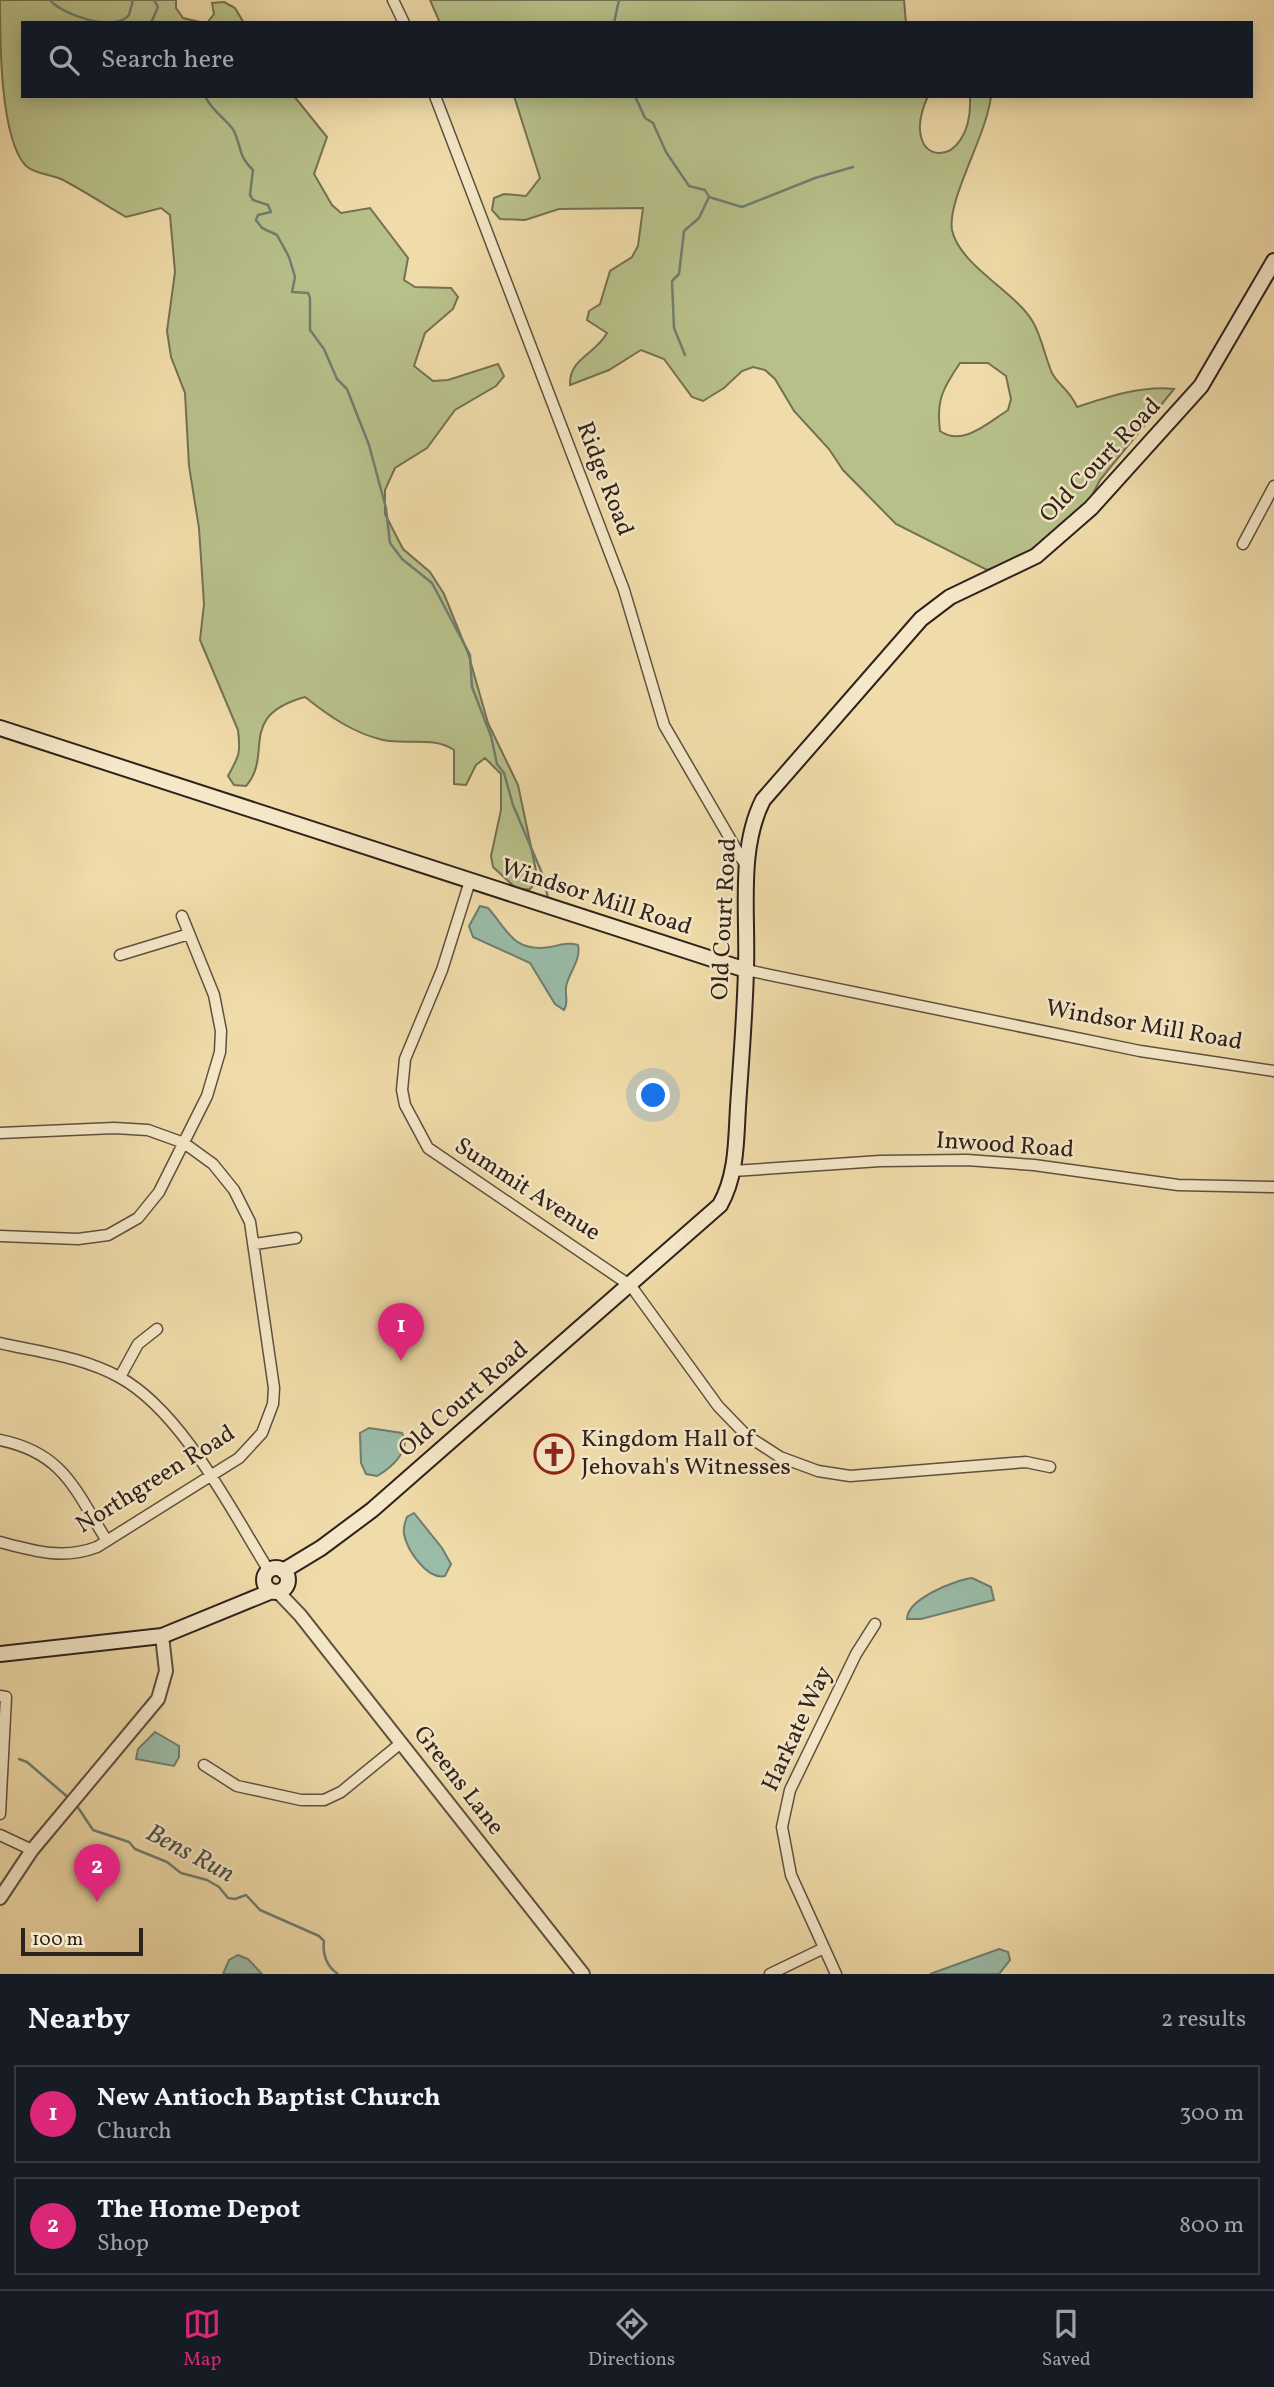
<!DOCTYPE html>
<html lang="en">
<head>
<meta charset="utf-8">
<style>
  :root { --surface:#171b24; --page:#242831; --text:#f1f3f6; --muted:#9ea1a6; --line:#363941; --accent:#db2777 }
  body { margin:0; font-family:Vollkorn,serif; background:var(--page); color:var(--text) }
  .scale { position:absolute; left:21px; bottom:18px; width:122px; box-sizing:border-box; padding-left:7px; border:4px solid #2f211b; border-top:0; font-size:19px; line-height:24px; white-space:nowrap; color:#2f211b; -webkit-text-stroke:5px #f5e8c8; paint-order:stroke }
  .you { position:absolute; left:654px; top:1096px; width:24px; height:24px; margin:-18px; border:5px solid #fff; border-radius:50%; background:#1a73e8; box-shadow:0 0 0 10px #1a73e833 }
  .badge { display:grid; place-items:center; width:46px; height:46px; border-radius:50%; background:var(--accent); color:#fff; font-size:23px; font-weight:700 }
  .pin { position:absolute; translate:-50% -58px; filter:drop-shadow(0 2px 4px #0008) }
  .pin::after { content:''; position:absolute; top:37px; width:24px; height:21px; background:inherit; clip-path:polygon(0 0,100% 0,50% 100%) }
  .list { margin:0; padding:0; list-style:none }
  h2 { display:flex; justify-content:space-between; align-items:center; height:91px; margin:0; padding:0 28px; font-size:30px }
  h2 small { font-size:23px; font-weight:400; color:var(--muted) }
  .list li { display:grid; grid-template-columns:46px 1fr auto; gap:21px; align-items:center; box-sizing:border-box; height:98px; margin:0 14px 14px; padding:0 14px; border:2px solid var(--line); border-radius:0px }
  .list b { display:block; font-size:26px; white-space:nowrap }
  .list p { margin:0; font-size:23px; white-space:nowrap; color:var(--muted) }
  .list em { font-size:23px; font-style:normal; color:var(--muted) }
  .icon { flex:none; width:38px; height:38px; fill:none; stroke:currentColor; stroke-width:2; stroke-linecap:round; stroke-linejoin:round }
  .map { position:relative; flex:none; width:1274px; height:1974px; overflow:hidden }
  .search { position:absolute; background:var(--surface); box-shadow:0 4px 18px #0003; left:21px; right:21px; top:21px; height:77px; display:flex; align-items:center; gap:18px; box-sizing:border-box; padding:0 24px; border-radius:0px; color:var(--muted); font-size:26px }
  .sheet { height:315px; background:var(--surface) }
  nav { display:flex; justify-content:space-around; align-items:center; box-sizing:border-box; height:98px; border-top:2px solid var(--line); background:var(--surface); font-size:19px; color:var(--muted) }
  nav a { display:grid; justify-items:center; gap:4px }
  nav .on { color:var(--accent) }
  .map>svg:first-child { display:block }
  .green { fill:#b8c08a; stroke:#747052; stroke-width:2; fill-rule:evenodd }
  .water { fill:#9abca9; stroke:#6f7e70; stroke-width:2 }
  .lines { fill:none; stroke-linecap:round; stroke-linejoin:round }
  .stream { stroke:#6f7e70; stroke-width:2.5 }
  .minor-casing { stroke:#5f503f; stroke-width:13 }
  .tertiary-casing { stroke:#5f503f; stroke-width:16 }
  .secondary-casing { stroke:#2f211b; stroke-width:18 }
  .minor { stroke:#f5e8c8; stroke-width:10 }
  .tertiary { stroke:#f5e8c8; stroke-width:12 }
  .secondary { stroke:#f5e8c8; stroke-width:14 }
  .labels { text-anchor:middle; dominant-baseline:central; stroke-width:5; stroke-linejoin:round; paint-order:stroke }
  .street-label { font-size:24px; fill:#2f211b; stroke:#f5e8c8 }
  .poi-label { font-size:24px; fill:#2f211b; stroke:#f5e8c8; text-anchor:start }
  .water-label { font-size:26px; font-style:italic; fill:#4f5046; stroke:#f5e8c8 }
</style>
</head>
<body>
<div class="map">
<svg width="1274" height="1974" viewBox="0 0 1274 1974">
  <rect width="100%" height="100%" fill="#f0dcaa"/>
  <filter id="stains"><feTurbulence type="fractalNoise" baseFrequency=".00286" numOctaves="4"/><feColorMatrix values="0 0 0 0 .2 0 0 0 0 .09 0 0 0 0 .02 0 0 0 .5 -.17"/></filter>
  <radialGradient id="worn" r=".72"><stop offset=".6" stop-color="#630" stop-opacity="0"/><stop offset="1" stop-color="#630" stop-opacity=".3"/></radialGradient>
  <path class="green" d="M0,0H176V8L183,18L204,23H23V96H294L327,137L314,174L332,205L341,213L370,208L408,258L404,280L415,287L451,288L458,297L453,309L425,333L414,366L433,381L448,380L498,364L504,376L496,386L455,410L427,448L395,468L385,490V514L403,549L430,572L444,594L468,653L488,723L518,785L538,880L530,889L518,890L493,867L491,856L501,810V774L485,758L476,765L466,785L454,784V750C434,736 406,745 383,740C353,733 329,716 305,697C236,716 274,754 246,786L234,785L228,776C239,756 241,753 238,730L200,640L204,604L199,528L189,466L185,393L171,357L167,331L175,272L170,215L161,208L126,217C105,205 83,190 61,179C50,174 35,174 26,166C0,139 0,41 0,0Z
    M430,0H904L906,23H440Z
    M224,2L235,8L244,23H207L214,14L212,3Z
    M514,96H928C895,168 974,176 970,96H991C987,135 947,199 952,230C959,265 1016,292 1033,322C1042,338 1045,357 1052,373C1058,385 1070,390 1077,407C1107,397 1143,385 1174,389L1100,480L1082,515L1022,558L987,570L896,524L843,470L829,449L794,411L775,379L765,370L753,367L742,371L724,388L703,401L692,397L664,359L641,350L609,370L570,385C569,358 595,355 607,333L587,320L589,311L600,304L610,271L632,257L638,246L643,208L559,209L525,220L500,219L492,210L494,198L504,194L526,196L540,178ZM960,363H988L1006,376L1011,399L1008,410C988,423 962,447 940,431C936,400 943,388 960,363Z"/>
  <path class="water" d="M480,906L488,908C508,930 513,953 550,947C561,945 568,942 578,945C581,959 571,970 567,983C563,993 570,1001 564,1010L555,1004L530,963L473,937L469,926Z
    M369,1428L402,1433C412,1450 391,1468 377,1476L366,1474L361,1463L360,1433Z
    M414,1513L442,1548L451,1564L445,1576C427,1580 407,1550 404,1534C403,1528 405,1522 407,1517Z
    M972,1578L991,1587L994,1600L921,1619H907C907,1599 955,1580 972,1578Z
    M155,1732L179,1746V1757L174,1766L136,1759L138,1749Z
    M999,1949L1008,1952L1010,1960L999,1974H930Z
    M238,1955L248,1959L262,1974H223L229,1960Z"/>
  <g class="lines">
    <path class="stream" d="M50,0C62,15 115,33 129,15L133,0
      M151,23L158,7L154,0
      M614,23L619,0
      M205,96C212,112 228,120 234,131C242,148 238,156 253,170L250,195L253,200L268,205L271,212L258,215L256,220L262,228L277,235L289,257L295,277L292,292L308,293L310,298V330L324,349L337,379L347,389L369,445L386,508L390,543L402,559L432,583L470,655L472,687L491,736L497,764L504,773L513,805L544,878L548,899
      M635,96L645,118L653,123L666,152L689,186L705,190L709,197L742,207L815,178L853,167
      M685,355L674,328L672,281L679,274L684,231L699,218L709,197
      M19,1759L27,1762L70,1799
      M75,1803L93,1830L129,1842L135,1849L167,1862L181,1873L207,1880L219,1887L228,1898L235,1899L246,1895L260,1910L319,1936L324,1941C322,1954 327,1967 338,1974"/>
    <g class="minor-casing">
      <path id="minor" d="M393,0L404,23
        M435,96L624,590L664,725L746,866
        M1243,544L1274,486
        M470,881L442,970L405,1059L402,1090L405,1105L428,1148L631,1286L718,1406L746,1435L780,1457L818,1471L850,1476L1026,1462L1050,1467
        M120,955L189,934
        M746,970L1140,1051L1274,1071
        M0,1133L114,1128L148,1130L184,1143L213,1164L234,1190L250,1222L274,1388L273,1404L262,1433L239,1458L97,1547C63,1560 34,1551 0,1542
        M733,1171L880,1161L967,1160L1034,1165L1178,1185L1274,1187
        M0,1236L78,1239L108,1235L138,1218L159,1192L207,1096L220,1052L221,1031L214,995L182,916
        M255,1244L296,1238
        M0,1343C39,1352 83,1357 119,1377C182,1411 231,1510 269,1571
        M120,1377L138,1344L157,1329
        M0,1440C64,1453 75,1490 107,1541
        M0,1696L6,1697L0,1814
        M204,1765L237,1786L301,1800H324L341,1792L401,1743
        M0,1835L32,1850
        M770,1974L824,1948
        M836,1974L791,1875L782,1827L790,1790L856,1654L875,1624"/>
    </g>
    <g class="tertiary-casing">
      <path id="tertiary" d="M278,1592L300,1615L583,1974
        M0,1898L32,1850L158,1699L166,1671L162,1636"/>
    </g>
    <g class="secondary-casing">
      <path id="secondary" d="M0,728L746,970
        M264 1580a12 12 0 1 1 24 0a12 12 0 1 1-24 0Z
        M283,1571L321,1548L372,1510L720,1205C737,1175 736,1140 738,1107C741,1061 745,1014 746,968C748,914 738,849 763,800L921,619L950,597L1036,556L1091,508L1201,386L1274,261
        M0,1654L162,1636L272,1591"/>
    </g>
    <use href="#minor" class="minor"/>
    <use href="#tertiary" class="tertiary"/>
    <use href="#secondary" class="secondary"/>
  </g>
  <defs>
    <g id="church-ring" transform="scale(2.0125)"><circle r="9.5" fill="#f5e8c8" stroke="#8f2418" stroke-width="1.5"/><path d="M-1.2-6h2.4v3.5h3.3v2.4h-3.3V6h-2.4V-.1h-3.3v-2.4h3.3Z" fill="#8f2418"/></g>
  </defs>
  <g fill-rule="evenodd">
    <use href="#church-ring" x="554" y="1454"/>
  </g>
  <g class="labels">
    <g class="street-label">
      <text transform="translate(1101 461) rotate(-46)">Old Court Road</text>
      <text transform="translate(604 479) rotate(69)">Ridge Road</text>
      <text transform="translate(596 898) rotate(18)">Windsor Mill Road</text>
      <text transform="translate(725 919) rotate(-87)">Old Court Road</text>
      <text transform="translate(1144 1026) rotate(10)">Windsor Mill Road</text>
      <text transform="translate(1005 1146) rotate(4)">Inwood Road</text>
      <text transform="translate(527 1190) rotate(33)">Summit Avenue</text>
      <text transform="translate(464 1400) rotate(-41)">Old Court Road</text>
      <text transform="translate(156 1480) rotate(-32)">Northgreen Road</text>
      <text transform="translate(798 1729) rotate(-65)">Harkate Way</text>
      <text transform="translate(458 1781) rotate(52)">Greens Lane</text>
    </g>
    <g class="poi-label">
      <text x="581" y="1440">Kingdom Hall of<tspan x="581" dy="28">Jehovah's Witnesses</tspan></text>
    </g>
    <g class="water-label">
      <text transform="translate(190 1854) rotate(28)">Bens Run</text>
    </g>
  </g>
  <rect width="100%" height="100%" filter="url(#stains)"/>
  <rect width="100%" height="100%" fill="url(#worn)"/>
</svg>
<div class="scale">100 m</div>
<div class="you"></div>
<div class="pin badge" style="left:401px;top:1361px">1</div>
<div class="pin badge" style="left:97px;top:1902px">2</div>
<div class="search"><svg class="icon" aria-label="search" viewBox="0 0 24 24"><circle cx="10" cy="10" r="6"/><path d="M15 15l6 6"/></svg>Search here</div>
</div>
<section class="sheet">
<h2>Nearby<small>2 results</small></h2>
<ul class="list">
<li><span class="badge">1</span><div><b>New Antioch Baptist Church</b><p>Church</p></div><em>300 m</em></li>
<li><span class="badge">2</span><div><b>The Home Depot</b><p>Shop</p></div><em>800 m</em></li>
</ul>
</section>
<nav>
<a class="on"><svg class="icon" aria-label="map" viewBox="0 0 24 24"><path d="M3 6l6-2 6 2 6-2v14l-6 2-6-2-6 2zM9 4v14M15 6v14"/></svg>Map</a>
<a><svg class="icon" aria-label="directions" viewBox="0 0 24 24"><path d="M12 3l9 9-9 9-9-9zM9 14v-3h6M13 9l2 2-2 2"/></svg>Directions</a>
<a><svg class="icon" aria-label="saved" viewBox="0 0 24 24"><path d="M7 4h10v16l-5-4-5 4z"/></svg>Saved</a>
</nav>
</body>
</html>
